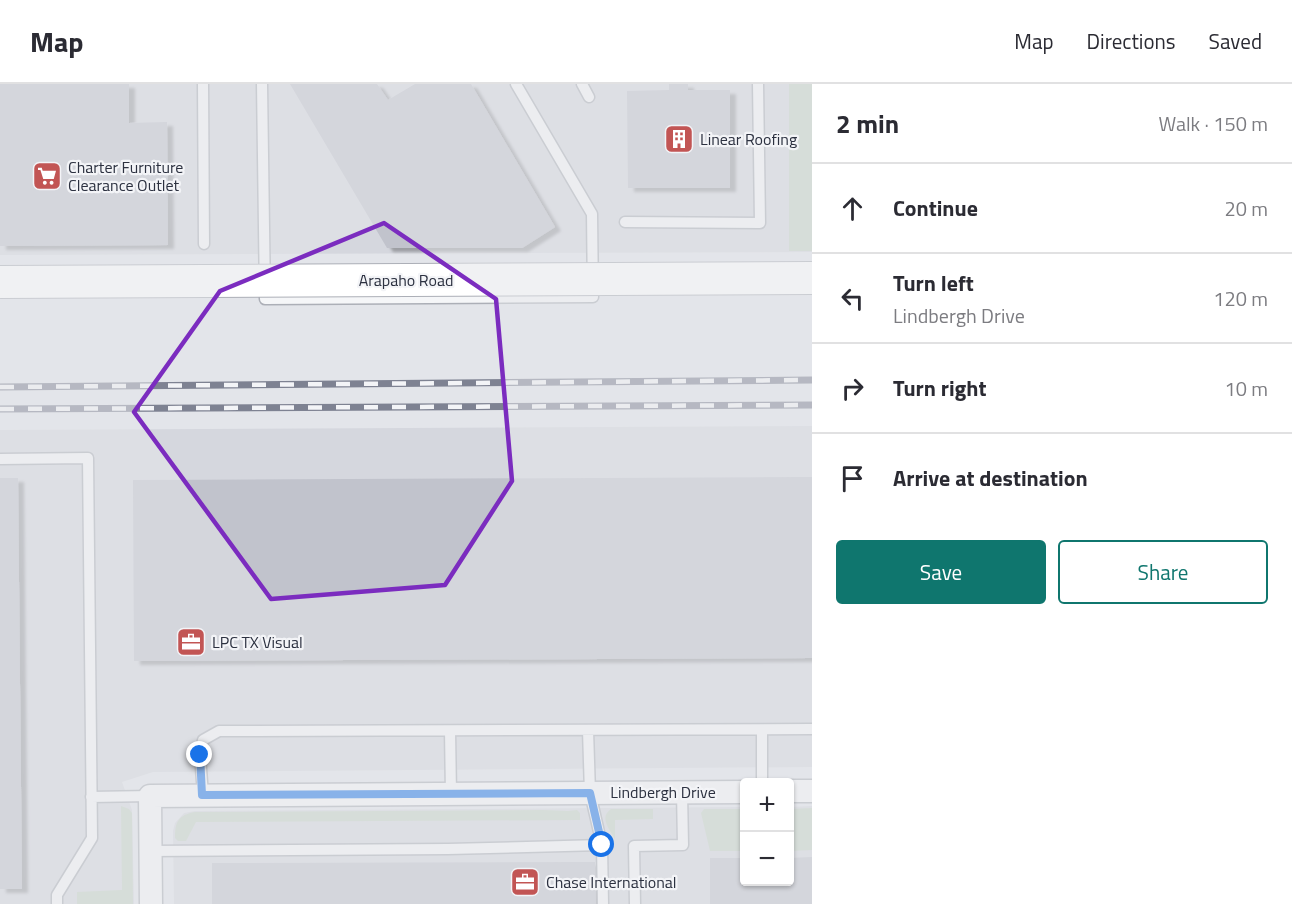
<!DOCTYPE html>
<html lang="en">
<head>
<meta charset="utf-8">
<style>
  :root { --surface:#fff; --page:#f7f7f7; --text:#2b2b33; --muted:#7c7c81; --line:#e1e1e2; --accent:#0f766e }
  body { margin:0; font-family:"Titillium Web",sans-serif; background:var(--page); color:var(--text) }
  .controls { position:absolute; right:18px; bottom:18px; display:grid; overflow:hidden; border-radius:6px; box-shadow:0 2px 4px #0004 }
  .controls button { width:54px; height:54px; display:grid; place-items:center; padding:0; border:0; border-bottom:2px solid var(--line); background:var(--surface); color:var(--text); font:30px sans-serif }
  .stop { position:absolute; width:18px; height:18px; margin:-14px; border:4px solid #1a73e8; border-radius:50%; background:#fff }
  .stop.end { background:#1a73e8; border-color:#fff; box-shadow:0 2px 6px #0008 }
  .list { margin:0; padding:0; list-style:none }
  h2 { display:flex; justify-content:space-between; align-items:center; height:78px; margin:0; padding:0 24px; font-size:26px }
  h2 small { font-size:20px; font-weight:400; color:var(--muted) }
  .list li { display:grid; grid-template-columns:39px 1fr auto; gap:18px; align-items:center; box-sizing:border-box; height:90px; padding:0 24px; border-top:2px solid var(--line) }
  .list b { display:block; font-size:22px; white-space:nowrap }
  .list p { margin:0; font-size:20px; white-space:nowrap; color:var(--muted) }
  .list em { font-size:20px; font-style:normal; color:var(--muted) }
  .actions { display:flex; gap:12px; padding:18px 24px }
  .actions a { flex:1; padding:14px 0; border:2px solid var(--accent); border-radius:6px; text-align:center; font-size:21px; color:var(--accent) }
  .actions .main { background:var(--accent); color:#fff }
  .icon { flex:none; width:33px; height:33px; fill:none; stroke:currentColor; stroke-width:2; stroke-linecap:round; stroke-linejoin:round }
  .map { position:relative; flex:none; width:812px; height:820px; overflow:hidden }
  header { display:flex; align-items:center; gap:36px; box-sizing:border-box; height:84px; padding:0 30px; background:var(--surface); border-bottom:2px solid var(--line) }
  header strong { font-size:28px }
  nav { display:flex; gap:33px; margin-inline-start:auto; font-size:21px }
  main { display:flex }
  aside { flex:1; background:var(--surface) }
  .map>svg:first-child { display:block }
  .built { fill:#d5d7de }
  .grass { fill:#c6d3c5 }
  .building { fill:#c1c3cc; filter:url(#shadow) }
  .lines { fill:none; stroke-linecap:round; stroke-linejoin:round }
  .lane-casing { stroke:#acafb7; stroke-width:13 }
  .street-casing { stroke:#acafb7; stroke-width:25 }
  .lane { stroke:#f5f6f8; stroke-width:10 }
  .street { stroke:#f5f6f8; stroke-width:22 }
  .rail-casing { stroke:#7e8292; stroke-width:7 }
  .rail { stroke:#f3f4f7; stroke-width:4.5; stroke-dasharray:14; stroke-linecap:butt }
  .secondary-bridge-casing { stroke:#acafb7; stroke-width:34; stroke-linecap:butt }
  .secondary-bridge { stroke:#fff; stroke-width:32 }
  .route { stroke:#1a73e8; stroke-width:8 }
  .marked { fill:none; stroke:#7b2cbf; stroke-width:4.5; stroke-linejoin:round }
  .labels { text-anchor:middle; dominant-baseline:central; stroke-width:4.5; stroke-linejoin:round; paint-order:stroke }
  .poi-label { font-size:16px; fill:#2c3140; stroke:#f3f4f7; text-anchor:start }
  .street-label { font-size:16px; fill:#2c3140; stroke:#f3f4f7 }
</style>
</head>
<body>
<header>
<strong>Map</strong>
<nav><a>Map</a><a>Directions</a><a>Saved</a></nav>
</header>
<main>
<div class="map">
<svg width="812" height="820" viewBox="0 0 812 820">
  <defs>
    <filter id="shadow"><feDropShadow dx="6" dy="4" stdDeviation="1.5" flood-color="#0004"/></filter>
  </defs>
  <rect width="100%" height="100%" fill="#e3e5ea"/>
  <path class="built" d="M0,0H812V168L0,171Z
    M812,342V683L153,688L122,698L132,726L134,820H0V346Z
    M812,722V820H174L173,747L175,739L184,729L195,727L744,723V798H790V723Z"/>
  <path class="grass" d="M789,0H812V167H789Z
    M121,722L129,725L132,729L133,820H77V808L122,806Z
    M812,724V766L790,767V725Z
    M611,725H653V735L615,736V755C609,745 599,733 611,725Z
    M704,725H744V767H710L701,729Z
    M543,726L568,727L577,726L580,729V736L196,738L186,757H178L175,754C175,738 178,731 195,728Z"/>
  <path class="building" d="M0,0H129V39L167,38L168,161L0,162Z
    M290,0H377L388,16L415,0H471L555,143L522,164H387Z
    M669,0H688V6H730V104H628L627,7L669,6Z
    M812,393V574L134,577L133,396Z
    M0,394H18L22,805H0Z
    M812,773V820H710V774H744V798H789V774Z
    M595,778L596,820H212V779Z"/>
  <g class="lines">
    <g class="lane-casing">
      <path id="lane" d="M203,0L204,160
        M262,0L265,215L593,213L592,130L516,0
        M582,0L589,13
        M625,138L760,139L758,0
        M0,375L88,374L92,754L57,811V820
        M588,646L590,709L602,761L603,820
        M762,646V698
        M450,647L451,710
        M203,711L200,671L203,656L219,647L812,645
        M91,713L150,712
        M150,767L448,765L602,761
        M635,820L634,762L683,761L682,708"/>
    </g>
    <g class="street-casing">
      <path id="street" d="M790,707H812
        M151,820L150,712L744,708"/>
    </g>
    <use href="#lane" class="lane"/>
    <use href="#street" class="street"/>
    <g class="rail-casing">
      <path id="rail" d="M0,303L812,296
        M0,325L812,321"/>
    </g>
    <use href="#rail" class="rail"/>
    <g class="secondary-bridge-casing">
      <path id="secondary-bridge" d="M0,198L812,194"/>
    </g>
    <use href="#secondary-bridge" class="secondary-bridge"/>
  </g>
  <g class="lines">
    <path class="route" d="M200,671L202,711L590,709L602,761"/>
  </g>
  <path d="M0 0H812V820H0ZM384,139L496,215L512,397L445,501L271,515L134,328L220,207Z" fill="#e3e5ea" fill-opacity=".55" fill-rule="evenodd"/>
  <path class="marked" d="M384,139L496,215L512,397L445,501L271,515L134,328L220,207Z"/>
  <defs>
    <g id="building-square" transform="scale(1.5)"><rect x="-9" y="-9" width="18" height="18" rx="4" fill="#c25554" stroke="#f3f4f7"/><path d="M-4-6H4V6H1V3H-1V6H-4ZM-2.5-4.3h1.7v1.8h-1.7ZM.8-4.3h1.7v1.8H.8ZM-2.5-1h1.7V.8h-1.7ZM.8-1h1.7V.8H.8Z" fill="#fff"/></g>
    <g id="supermarket-square" transform="scale(1.5)"><rect x="-9" y="-9" width="18" height="18" rx="4" fill="#c25554" stroke="#f3f4f7"/><path d="M-6-5.5h2.5l.6 2H6L4.5 2H-2.5L-4.4-4H-6ZM-1.5 3.2a1.3 1.3 0 1 0 .1 0ZM3 3.2a1.3 1.3 0 1 0 .1 0Z" fill="#fff"/></g>
    <g id="office-square" transform="scale(1.5)"><rect x="-9" y="-9" width="18" height="18" rx="4" fill="#c25554" stroke="#f3f4f7"/><path d="M-6-3h4V-5.5h4V-3h4V5H-6ZM-1-4.5V-3h2v-1.5ZM-6 0V1H6V0Z" fill="#fff"/></g>
  </defs>
  <g fill-rule="evenodd">
    <use href="#building-square" x="679" y="55"/>
    <use href="#supermarket-square" x="47" y="92"/>
    <use href="#office-square" x="191" y="558"/>
    <use href="#office-square" x="525" y="798"/>
  </g>
  <g class="labels">
    <g class="poi-label">
      <text x="700" y="55">Linear Roofing</text>
      <text x="68" y="83">Charter Furniture<tspan x="68" dy="18">Clearance Outlet</tspan></text>
      <text x="212" y="558">LPC TX Visual</text>
      <text x="546" y="798">Chase International</text>
    </g>
    <g class="street-label">
      <text x="406" y="196">Arapaho Road</text>
      <text x="663" y="708">Lindbergh Drive</text>
    </g>
  </g>
</svg>
<div class="controls">
<button>+</button>
<button>−</button>
</div>
<div class="stop" style="left:602px;top:761px"></div>
<div class="stop end" style="left:200px;top:671px"></div>
</div>
<aside>
<h2>2 min<small>Walk · 150 m</small></h2>
<ul class="list">
<li><svg class="icon" aria-label="ahead" viewBox="0 0 24 24"><path d="M12 20V5M6 11l6-6 6 6"/></svg><div><b>Continue</b></div><em>20 m</em></li>
<li><svg class="icon" aria-label="left" viewBox="0 0 24 24"><path d="M17 20v-9H6M10 6l-5 5 5 5"/></svg><div><b>Turn left</b><p>Lindbergh Drive</p></div><em>120 m</em></li>
<li><svg class="icon" aria-label="right" viewBox="0 0 24 24"><path d="M7 20v-9h11M14 6l5 5-5 5"/></svg><div><b>Turn right</b></div><em>10 m</em></li>
<li><svg class="icon" aria-label="arrive" viewBox="0 0 24 24"><path d="M6 21V4h12l-3 4 3 4H6"/></svg><div><b>Arrive at destination</b></div></li>
</ul>
<div class="actions"><a class="main">Save</a><a>Share</a></div>
</aside>
</main>
</body>
</html>
